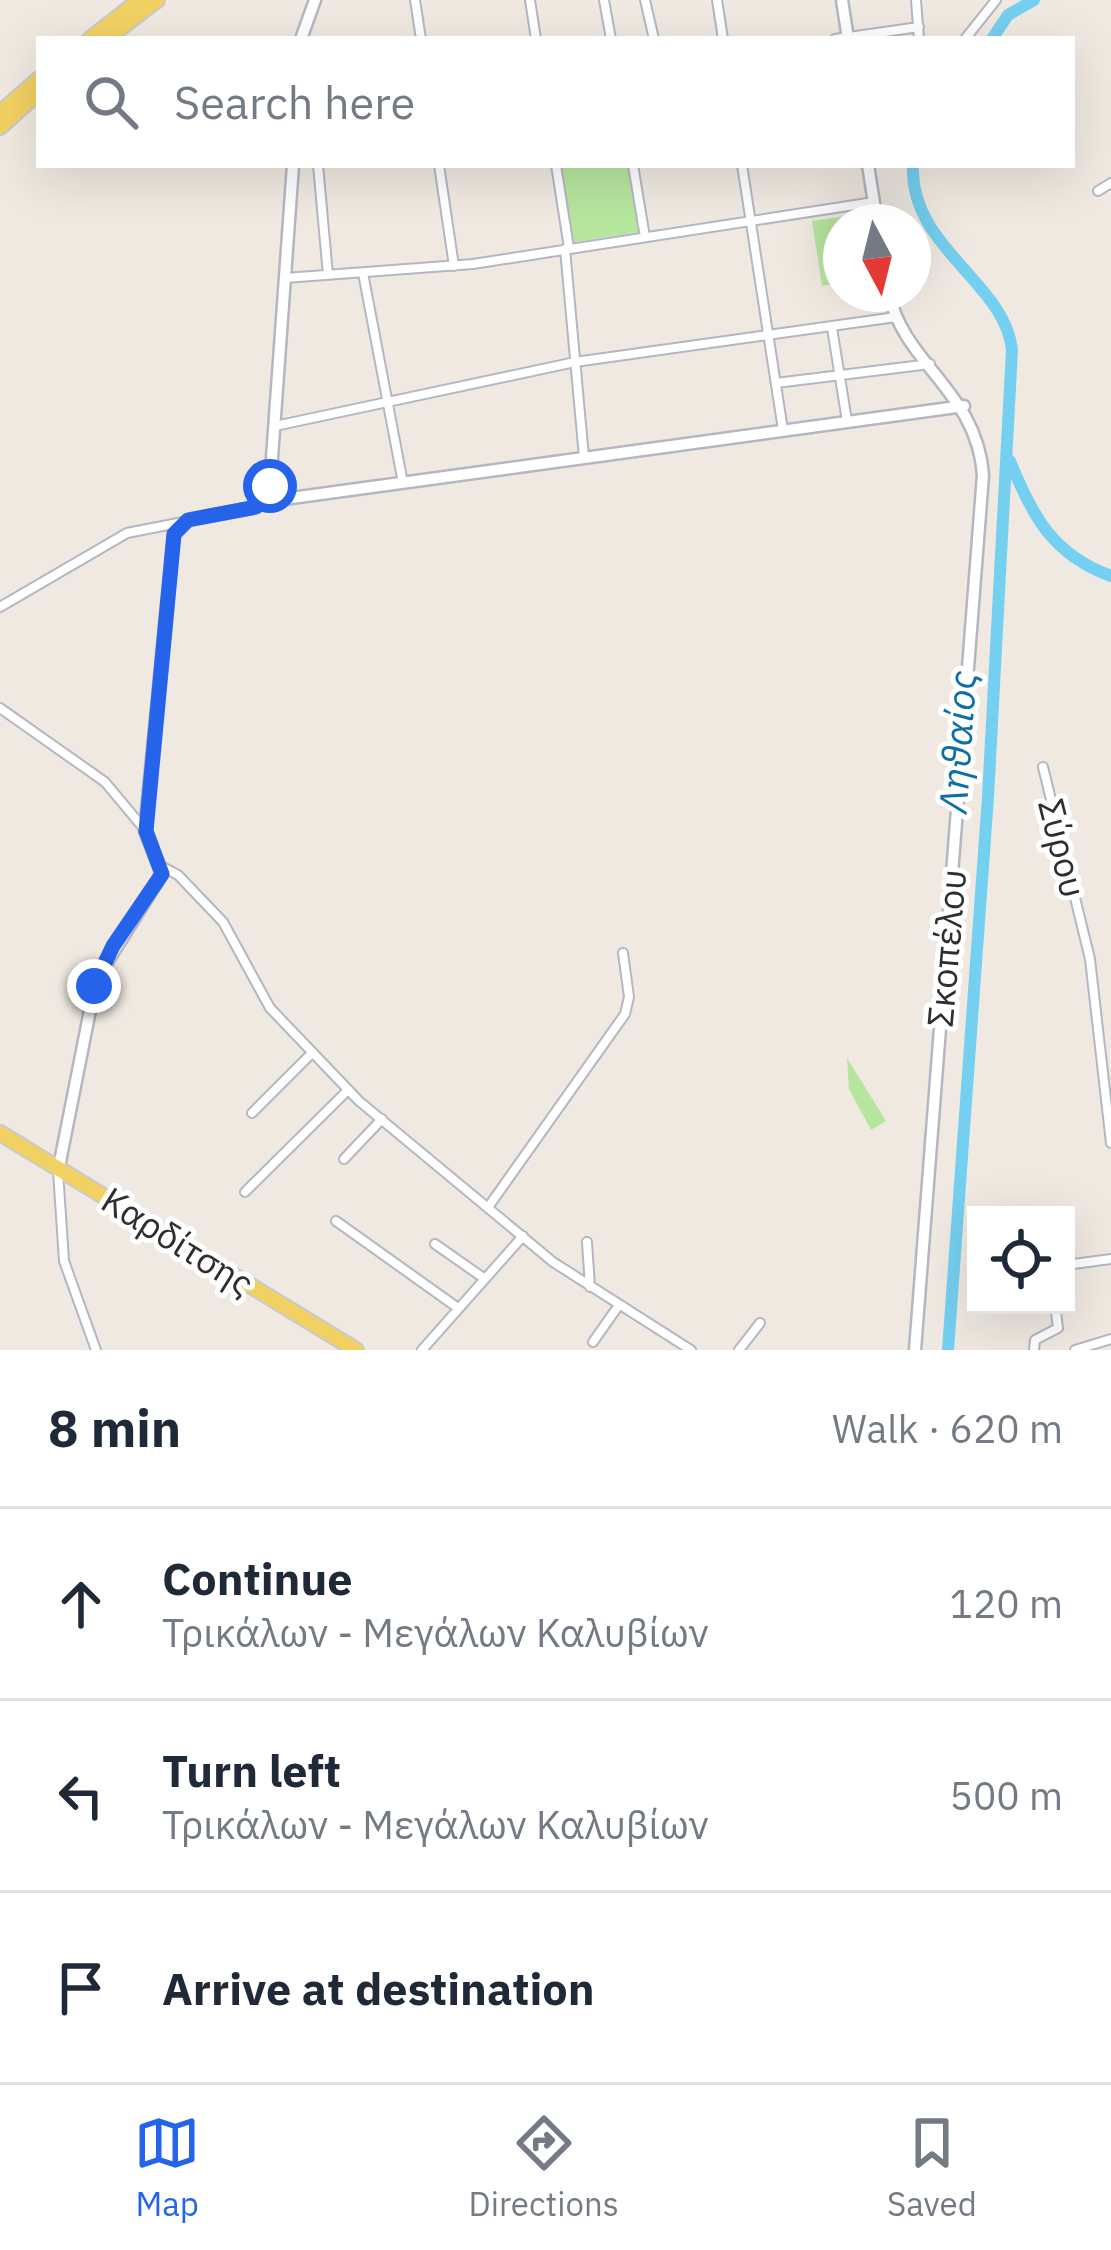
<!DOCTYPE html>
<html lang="en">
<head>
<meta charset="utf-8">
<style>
  :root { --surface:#fff; --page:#f6f6f7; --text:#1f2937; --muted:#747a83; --line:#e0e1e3; --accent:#2563eb }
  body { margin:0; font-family:"IBM Plex Sans",sans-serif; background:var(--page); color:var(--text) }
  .controls { position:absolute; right:36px; bottom:36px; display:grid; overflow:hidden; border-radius:0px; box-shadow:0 12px 48px #0002 }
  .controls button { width:108px; height:108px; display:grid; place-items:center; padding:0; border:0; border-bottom:3px solid var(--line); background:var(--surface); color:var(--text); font:60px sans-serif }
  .compass { position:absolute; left:823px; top:204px; width:108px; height:108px; border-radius:50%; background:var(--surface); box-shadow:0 12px 48px #0002; rotate:173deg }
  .stop { position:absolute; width:36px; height:36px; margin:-27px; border:9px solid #2563eb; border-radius:50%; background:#fff }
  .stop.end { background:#2563eb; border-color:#fff; box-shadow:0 3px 12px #0008 }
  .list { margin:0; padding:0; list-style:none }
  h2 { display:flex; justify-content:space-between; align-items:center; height:156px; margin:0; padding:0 48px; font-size:51px }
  h2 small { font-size:39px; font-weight:400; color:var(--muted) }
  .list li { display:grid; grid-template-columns:78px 1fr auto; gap:36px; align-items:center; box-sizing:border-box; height:192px; padding:0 48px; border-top:3px solid var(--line) }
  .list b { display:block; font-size:45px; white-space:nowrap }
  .list p { margin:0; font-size:39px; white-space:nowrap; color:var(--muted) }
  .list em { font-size:39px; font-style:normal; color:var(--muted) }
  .icon { flex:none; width:66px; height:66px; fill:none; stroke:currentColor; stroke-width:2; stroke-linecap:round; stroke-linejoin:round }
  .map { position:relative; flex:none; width:1111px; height:1350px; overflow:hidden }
  .search { position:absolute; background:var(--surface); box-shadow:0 12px 48px #0002; left:36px; right:36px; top:36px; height:132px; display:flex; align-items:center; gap:30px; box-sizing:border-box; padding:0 42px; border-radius:0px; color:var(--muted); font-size:45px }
  .sheet { height:732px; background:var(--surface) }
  nav { display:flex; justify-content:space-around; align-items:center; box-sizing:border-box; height:168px; border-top:3px solid var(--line); background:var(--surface); font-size:33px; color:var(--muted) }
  nav a { display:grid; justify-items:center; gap:6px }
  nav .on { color:var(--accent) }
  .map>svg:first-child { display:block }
  .green { fill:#b6e59e }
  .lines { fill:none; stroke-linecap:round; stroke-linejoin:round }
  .river { stroke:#75cff0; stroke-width:12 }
  .street-casing { stroke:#b4b7c1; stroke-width:12 }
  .secondary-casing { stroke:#b4b7c1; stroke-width:15 }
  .primary-casing { stroke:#c9c9c9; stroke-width:18 }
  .street { stroke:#fff; stroke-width:8 }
  .secondary { stroke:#fff; stroke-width:10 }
  .primary { stroke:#f2d163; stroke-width:14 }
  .route { stroke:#2563eb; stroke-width:15 }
  .labels { text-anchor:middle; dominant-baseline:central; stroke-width:10; stroke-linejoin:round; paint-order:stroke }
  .street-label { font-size:36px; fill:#2e2e2e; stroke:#fff }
  .water-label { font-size:39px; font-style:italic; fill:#0d6fa3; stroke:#fff }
</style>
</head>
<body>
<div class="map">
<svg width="1111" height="1350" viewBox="0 0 1111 1350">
  <rect width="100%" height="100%" fill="#efe9e1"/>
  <path class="green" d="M561,165H628L639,232L574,242Z
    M853,215L854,222H841V283L822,286L812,221Z
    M847,1058L886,1121L871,1130L849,1089Z"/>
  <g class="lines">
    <path class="river" d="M992,39L1008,15L1034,0
      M913,165C909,247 1005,282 1012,350L988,797L948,1350
      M1010,461C1032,516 1053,555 1111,576"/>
    <g class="street-casing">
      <path id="street" d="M415,0L421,39
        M530,0L536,39
        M604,0L611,39
        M645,0L654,39
        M717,0L723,39
        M916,0L919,39
        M835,39L919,27
        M965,39L996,0
        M318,165L328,275
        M439,165L454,266
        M556,165L569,248
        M633,165L645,237
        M742,165L783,430
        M1098,191L1111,183
        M565,249L584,457
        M363,273L403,483
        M285,278L473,264L874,202
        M832,328L847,421
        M776,383L930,364
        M275,426L575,362L896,317
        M0,607L127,533L183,522
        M0,708L105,782L145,830
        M1043,767L1090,959L1111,1143
        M161,866L178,875L223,922L270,1008L359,1101L553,1262L691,1350
        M252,1113L312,1053
        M344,1159L382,1119
        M58,1171L64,1261L96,1350
        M245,1192L348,1090
        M489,1206L625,1014L629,997L623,953
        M336,1221L458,1308
        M587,1242L590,1287
        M435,1244L485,1279
        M1066,1265L1111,1259
        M593,1342L619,1305
        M422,1350L523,1236
        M739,1350L760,1323
        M1034,1350L1035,1340L1058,1328L1055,1305
        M1075,1350L1111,1339"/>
    </g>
    <g class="secondary-casing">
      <path id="secondary" d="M842,0L848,39
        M301,39L315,0
        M868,165L877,222
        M889,294C904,364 977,392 983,475L915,1350
        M262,502L964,406
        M59,1167L96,980L162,874L145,831L174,534L188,520L256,507L270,486L293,165"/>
    </g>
    <g class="primary-casing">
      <path id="primary" d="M90,39L140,0
        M106,39L157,0
        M0,113L39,79
        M0,127L39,92
        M0,1133L356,1350"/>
    </g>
    <use href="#street" class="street"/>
    <use href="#secondary" class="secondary"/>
    <use href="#primary" class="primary"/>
  </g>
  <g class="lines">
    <path class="route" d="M94,986L113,946L162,874L146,831L174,534L188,520L256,507L270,486"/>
  </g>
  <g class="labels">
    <g class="street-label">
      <text transform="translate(1063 848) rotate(76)">Σύρου</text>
      <text transform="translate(946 948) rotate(-85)">Σκοπέλου</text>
      <text transform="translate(178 1241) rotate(32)">Καρδίτσης</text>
    </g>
    <g class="water-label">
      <text transform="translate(957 742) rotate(-86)">Ληθαίος</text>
    </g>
  </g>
</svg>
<div class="controls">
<button><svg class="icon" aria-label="locate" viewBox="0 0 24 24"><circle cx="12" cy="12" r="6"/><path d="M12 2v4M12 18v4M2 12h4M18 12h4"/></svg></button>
</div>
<svg class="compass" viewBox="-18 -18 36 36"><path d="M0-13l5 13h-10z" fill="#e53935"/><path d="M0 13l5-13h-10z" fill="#747a83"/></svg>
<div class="stop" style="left:270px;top:486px"></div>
<div class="stop end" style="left:94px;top:986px"></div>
<div class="search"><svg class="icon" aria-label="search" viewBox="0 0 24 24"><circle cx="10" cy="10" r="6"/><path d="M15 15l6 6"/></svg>Search here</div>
</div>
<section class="sheet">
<h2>8 min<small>Walk · 620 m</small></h2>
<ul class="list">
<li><svg class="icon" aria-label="ahead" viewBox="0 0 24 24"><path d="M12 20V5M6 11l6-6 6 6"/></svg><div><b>Continue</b><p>Τρικάλων - Μεγάλων Καλυβίων</p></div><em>120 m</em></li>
<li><svg class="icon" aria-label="left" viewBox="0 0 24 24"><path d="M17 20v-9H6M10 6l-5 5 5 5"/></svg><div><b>Turn left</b><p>Τρικάλων - Μεγάλων Καλυβίων</p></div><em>500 m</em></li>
<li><svg class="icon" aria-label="arrive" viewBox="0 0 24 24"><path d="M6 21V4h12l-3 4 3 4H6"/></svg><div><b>Arrive at destination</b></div></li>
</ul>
</section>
<nav>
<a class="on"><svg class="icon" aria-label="map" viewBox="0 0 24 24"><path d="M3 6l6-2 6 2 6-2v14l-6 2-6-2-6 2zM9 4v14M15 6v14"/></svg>Map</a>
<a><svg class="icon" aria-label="directions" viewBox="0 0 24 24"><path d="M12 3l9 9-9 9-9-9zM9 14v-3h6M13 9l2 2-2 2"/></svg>Directions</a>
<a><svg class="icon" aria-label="saved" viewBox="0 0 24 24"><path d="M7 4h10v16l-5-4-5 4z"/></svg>Saved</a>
</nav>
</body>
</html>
